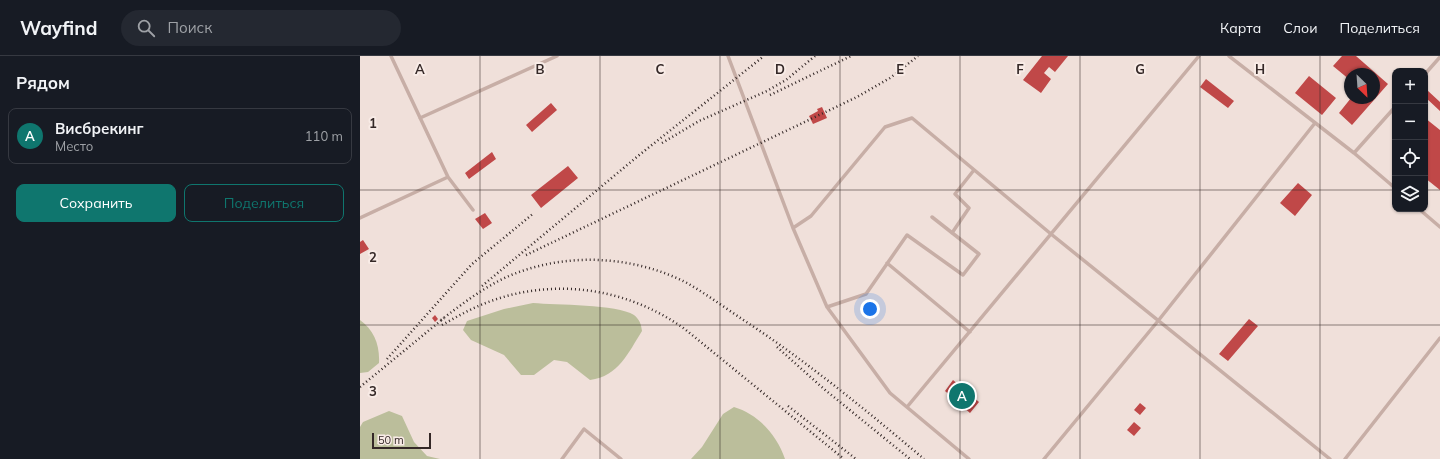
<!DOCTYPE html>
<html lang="ru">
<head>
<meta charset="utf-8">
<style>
  :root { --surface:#171b24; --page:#242831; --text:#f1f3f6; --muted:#9ea1a6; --line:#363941; --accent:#0f766e }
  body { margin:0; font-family:Mulish,sans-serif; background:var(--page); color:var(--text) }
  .controls { position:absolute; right:12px; top:12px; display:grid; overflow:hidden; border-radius:8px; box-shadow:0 1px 3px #0004 }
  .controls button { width:36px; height:36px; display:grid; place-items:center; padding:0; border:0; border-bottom:1px solid var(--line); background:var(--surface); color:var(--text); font:20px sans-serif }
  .compass { position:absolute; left:984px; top:12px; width:36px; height:36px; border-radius:50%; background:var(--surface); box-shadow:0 1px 3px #0004; rotate:155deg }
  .scale { position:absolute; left:12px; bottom:10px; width:59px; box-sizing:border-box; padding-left:4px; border:2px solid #342827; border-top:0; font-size:11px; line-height:14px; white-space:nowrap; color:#342827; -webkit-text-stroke:3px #f8ebe6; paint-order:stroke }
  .you { position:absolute; left:510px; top:253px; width:14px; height:14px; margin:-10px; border:3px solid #fff; border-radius:50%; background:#1a73e8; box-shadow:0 0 0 6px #1a73e833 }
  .badge { display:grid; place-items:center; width:26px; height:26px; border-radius:50%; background:var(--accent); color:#fff; font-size:13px; font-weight:700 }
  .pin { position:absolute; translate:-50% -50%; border:2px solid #fff; box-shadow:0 1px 4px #0006 }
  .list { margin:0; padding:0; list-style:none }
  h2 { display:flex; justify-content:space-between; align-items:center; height:52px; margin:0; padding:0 16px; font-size:17px }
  h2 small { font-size:13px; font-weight:400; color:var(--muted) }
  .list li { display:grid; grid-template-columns:26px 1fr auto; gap:12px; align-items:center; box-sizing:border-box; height:56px; margin:0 8px 8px; padding:0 8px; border:1px solid var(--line); border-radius:8px }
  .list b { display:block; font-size:15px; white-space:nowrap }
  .list p { margin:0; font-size:13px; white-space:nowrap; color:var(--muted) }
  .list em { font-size:13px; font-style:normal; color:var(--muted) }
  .actions { display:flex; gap:8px; padding:12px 16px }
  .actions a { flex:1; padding:9px 0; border:1px solid var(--accent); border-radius:8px; text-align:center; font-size:14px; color:var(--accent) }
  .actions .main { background:var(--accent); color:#fff }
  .icon { flex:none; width:22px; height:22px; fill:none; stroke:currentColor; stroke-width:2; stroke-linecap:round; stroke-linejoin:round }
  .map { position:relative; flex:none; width:1080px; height:403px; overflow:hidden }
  header { display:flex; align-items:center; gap:24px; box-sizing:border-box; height:56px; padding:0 20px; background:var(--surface); border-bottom:1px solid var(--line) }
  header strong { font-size:19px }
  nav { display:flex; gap:22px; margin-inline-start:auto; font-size:14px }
  .search { width:280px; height:36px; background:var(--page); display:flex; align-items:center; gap:10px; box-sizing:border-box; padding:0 14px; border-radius:22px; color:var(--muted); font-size:15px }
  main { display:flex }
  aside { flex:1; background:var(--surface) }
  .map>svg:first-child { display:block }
  .green { fill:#bbbe9b }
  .building { fill:#c04848 }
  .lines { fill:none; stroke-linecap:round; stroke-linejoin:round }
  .lane { stroke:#c7aea6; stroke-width:3.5 }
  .rail { stroke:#342827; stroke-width:2.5; stroke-dasharray:1 3; stroke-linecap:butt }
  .grid { fill:none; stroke:#342827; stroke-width:1; stroke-opacity:0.55 }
  .grid-label { font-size:13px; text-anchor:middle; font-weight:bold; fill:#342827; stroke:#f8ebe6; stroke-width:4; stroke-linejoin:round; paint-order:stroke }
</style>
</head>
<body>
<header>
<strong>Wayfind</strong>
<div class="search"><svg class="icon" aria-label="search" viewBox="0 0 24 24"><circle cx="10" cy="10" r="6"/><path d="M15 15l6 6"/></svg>Поиск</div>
<nav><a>Карта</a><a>Слои</a><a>Поделиться</a></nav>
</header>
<main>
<aside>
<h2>Рядом<small></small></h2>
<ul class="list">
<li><span class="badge">A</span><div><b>Висбрекинг</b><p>Место</p></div><em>110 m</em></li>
</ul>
<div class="actions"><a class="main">Сохранить</a><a>Поделиться</a></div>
</aside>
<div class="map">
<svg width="1080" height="403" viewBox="0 0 1080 403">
  <rect width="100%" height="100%" fill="#f0e0da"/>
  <path class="green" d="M173,247C196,249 257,248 274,259C280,264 281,268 282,275C268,297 259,320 230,324L207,306L194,304L174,319H161L144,299L111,284L103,274L107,265L144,253Z
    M0,264C14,274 20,289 19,307L8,316L0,317Z
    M374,351C398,358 417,379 425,403H331L342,391L363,358Z
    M29,355L42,360L54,386L67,400L80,403H0V371L3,366Z"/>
  <path class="building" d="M682,0H708L695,16L689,11L684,17L691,23L681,37L663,24Z
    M982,0H996L1028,28L992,69L979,57L991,42H1014V18H990V24L973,10Z
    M949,20L976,42L962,59L935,37Z
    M846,23L874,45L868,52L840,31Z
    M1067,34L1080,46V55L1065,41V36Z
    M191,47L197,54L172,76L166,69Z
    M462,51L467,62L453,68L449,60L458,55L457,53Z
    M1065,62L1080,74V134L1065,122Z
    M132,96L136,103L109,123L105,117Z
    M208,110L218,122L181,152L171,139Z
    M938,127L952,139L935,160L920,147Z
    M125,157L132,167L123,173L115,163Z
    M3,184L9,193L0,198V186Z
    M75,259L78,263L75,266L72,262Z
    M889,263L898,270L868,305L859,298Z
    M593,324L619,346L610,357L585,335Z
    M780,347L786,352L780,359L774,354Z
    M774,366L781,372L774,380L767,374Z"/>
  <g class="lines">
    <path class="lane" d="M31,0L88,121L113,154
      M368,0L433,172L467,251L530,337L609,403
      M869,0L994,97L1035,132
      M1065,18L1080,1
      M60,62L197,0
      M994,97L1035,51
      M1059,153L1080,171
      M0,162L88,121
      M433,172L451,160L525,71L552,62L691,178L970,403
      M592,177L609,152L595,138L614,114
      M527,207L610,276
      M467,251L506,238L547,179L603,219L619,198L572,161
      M547,351L839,0
      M202,403L224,373L261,403
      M684,403L798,265L955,67
      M985,403L1080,282"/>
    <path class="rail" d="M410,39L491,0
      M302,87L339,65L407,35L426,24L455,0
      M166,199L497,41L530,22L558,0
      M122,230L278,100L404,0
      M81,264C102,248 124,231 149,220C205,196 273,199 327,227C348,239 368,254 388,267C450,308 507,355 564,403
      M82,269C98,260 114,251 131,245C198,221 270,233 326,274L484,403
      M417,291L464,333L550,403
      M27,303L112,208L174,157
      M0,331L84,262
      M428,350L496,403"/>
  </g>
  <path class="grid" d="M120,0V403M240,0V403M360,0V403M480,0V403M600,0V403M720,0V403M840,0V403M960,0V403M0,134H1035M1065,134H1080M0,269H1080"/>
  <g class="grid-label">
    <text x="60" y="18">A</text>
    <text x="180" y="18">B</text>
    <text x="300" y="18">C</text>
    <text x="420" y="18">D</text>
    <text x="540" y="18">E</text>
    <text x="660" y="18">F</text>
    <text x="780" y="18">G</text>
    <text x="900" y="18">H</text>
    <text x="13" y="72">1</text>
    <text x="13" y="206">2</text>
    <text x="13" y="340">3</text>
  </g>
</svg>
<div class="controls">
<button>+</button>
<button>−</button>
<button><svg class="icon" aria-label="locate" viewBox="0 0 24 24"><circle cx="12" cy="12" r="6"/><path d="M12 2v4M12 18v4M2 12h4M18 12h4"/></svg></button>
<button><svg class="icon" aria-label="layers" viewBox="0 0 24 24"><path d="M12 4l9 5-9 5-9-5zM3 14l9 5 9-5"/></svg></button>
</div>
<svg class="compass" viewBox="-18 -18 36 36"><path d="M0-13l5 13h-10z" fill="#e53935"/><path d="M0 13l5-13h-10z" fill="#9ea1a6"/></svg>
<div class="scale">50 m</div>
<div class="you"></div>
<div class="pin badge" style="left:602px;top:340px">A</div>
</div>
</main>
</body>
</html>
